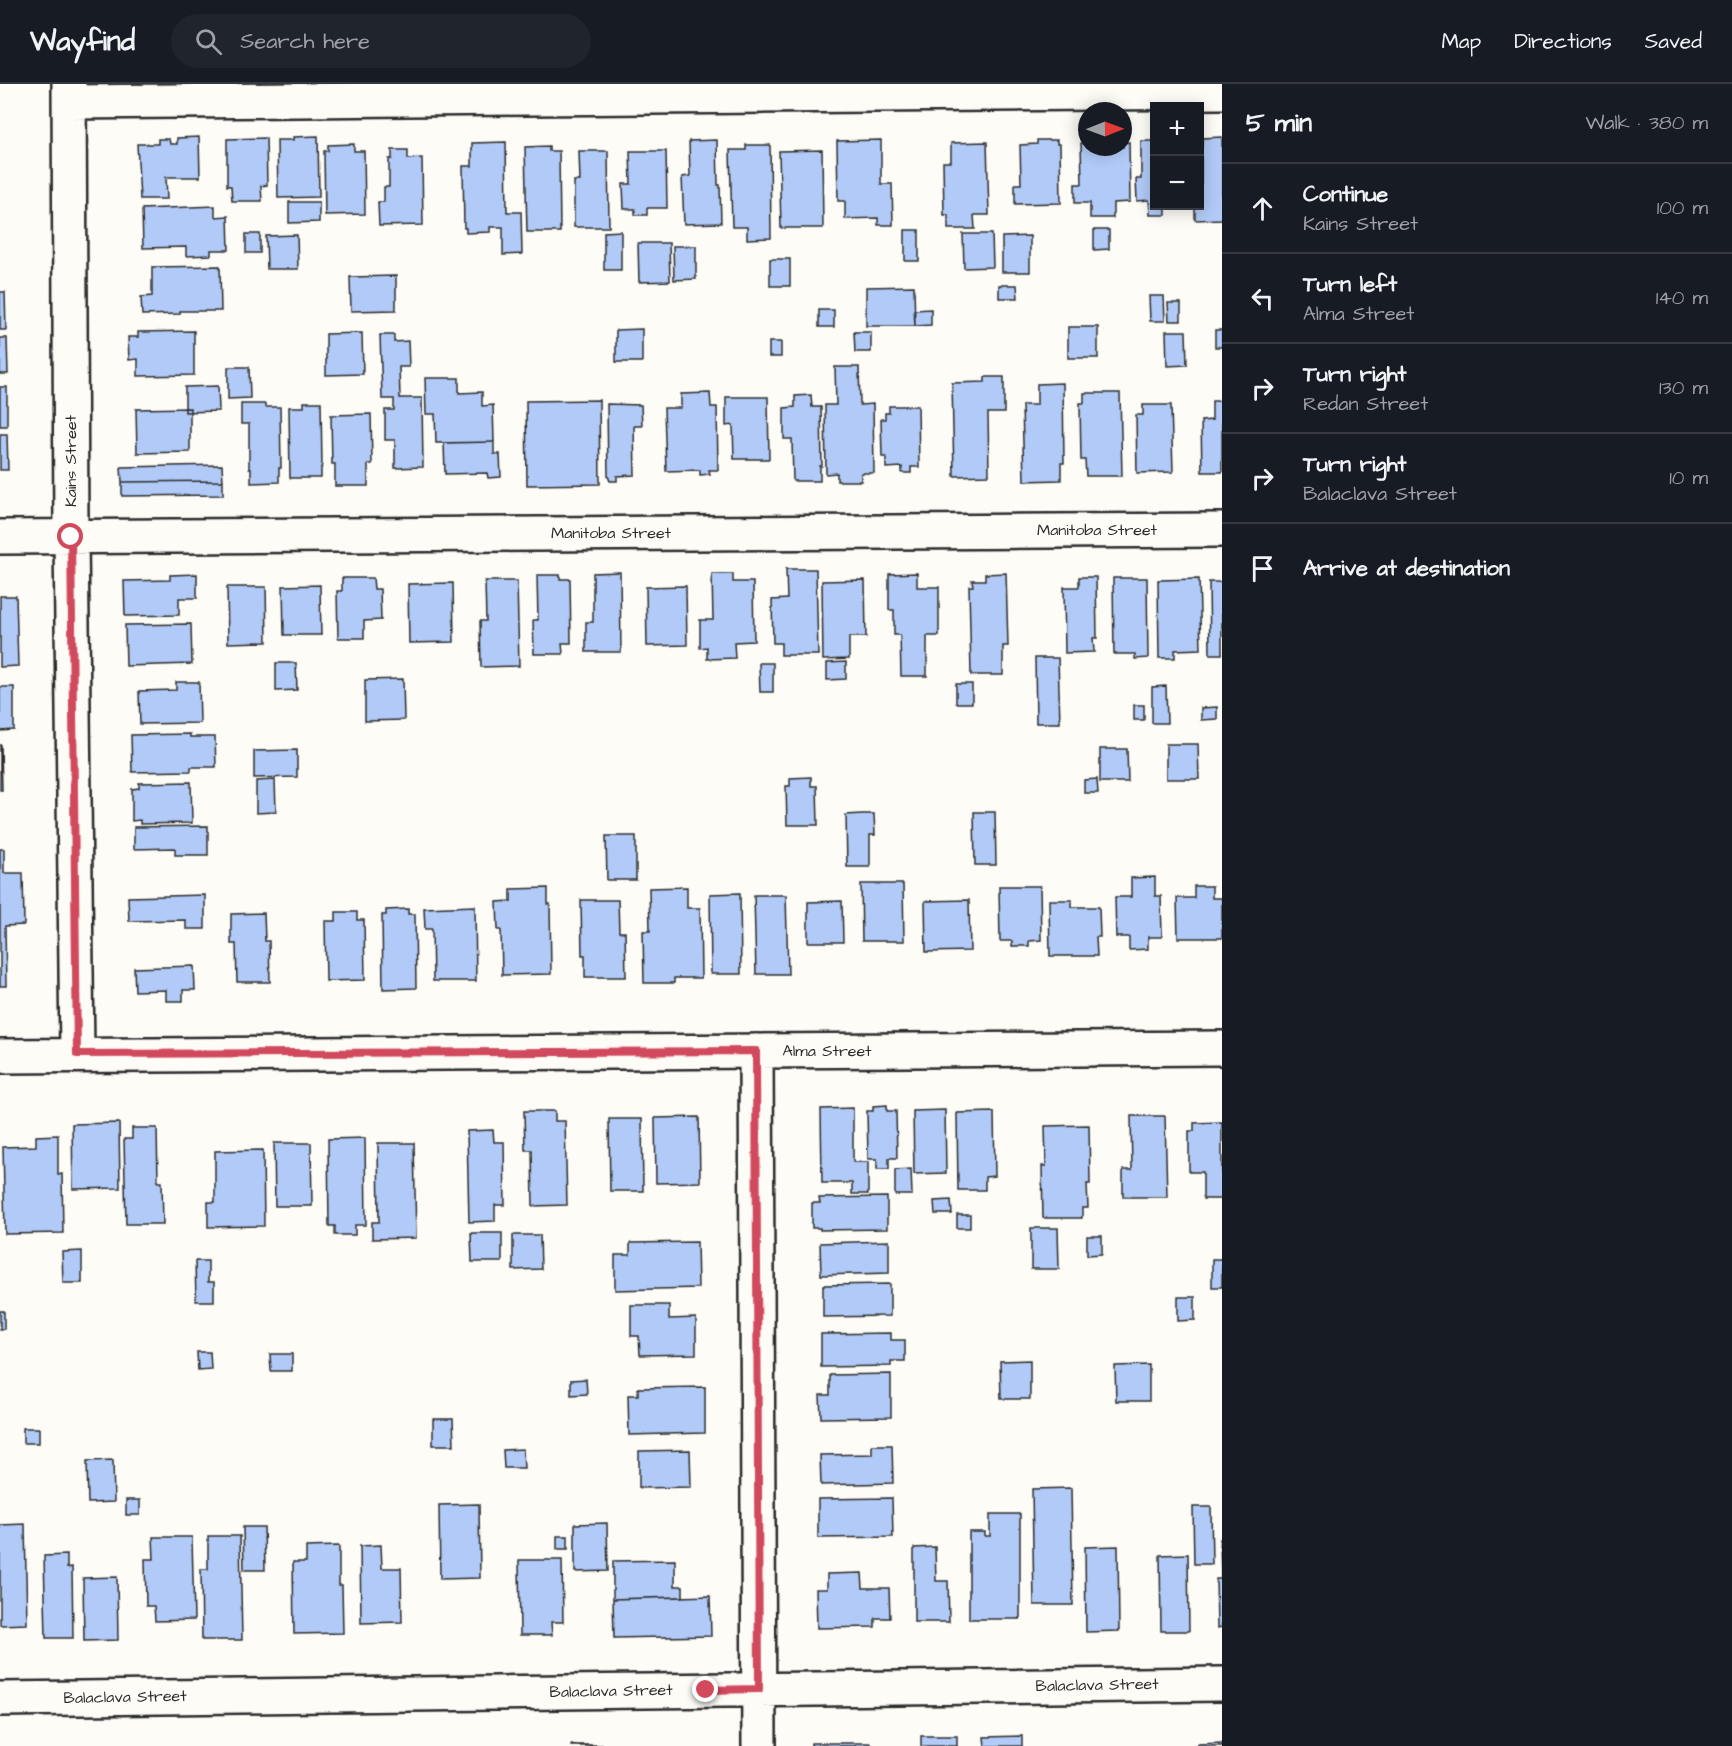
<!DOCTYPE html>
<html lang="en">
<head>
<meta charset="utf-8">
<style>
  :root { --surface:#171b24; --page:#20242c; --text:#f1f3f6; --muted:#9ea1a6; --line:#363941 }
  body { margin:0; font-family:"Architects Daughter",sans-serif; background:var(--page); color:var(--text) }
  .controls { position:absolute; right:18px; top:18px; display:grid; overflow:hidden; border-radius:0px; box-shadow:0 3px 15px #0003 }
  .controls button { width:54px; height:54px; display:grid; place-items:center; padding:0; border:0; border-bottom:2px solid var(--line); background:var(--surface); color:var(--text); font:30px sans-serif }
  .compass { position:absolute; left:1078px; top:18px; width:54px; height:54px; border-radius:50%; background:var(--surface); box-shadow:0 3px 15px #0003; rotate:89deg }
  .stop { position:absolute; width:18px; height:18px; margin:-14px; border:4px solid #d1495b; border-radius:50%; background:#fff }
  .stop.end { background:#d1495b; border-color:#fff; box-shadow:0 2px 6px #0008 }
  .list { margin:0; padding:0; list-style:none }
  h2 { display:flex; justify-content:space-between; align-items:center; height:78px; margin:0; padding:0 24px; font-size:26px }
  h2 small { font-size:20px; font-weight:400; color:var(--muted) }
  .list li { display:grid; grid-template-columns:39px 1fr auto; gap:18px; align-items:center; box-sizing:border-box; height:90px; padding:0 24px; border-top:2px solid var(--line) }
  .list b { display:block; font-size:22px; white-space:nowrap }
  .list p { margin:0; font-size:20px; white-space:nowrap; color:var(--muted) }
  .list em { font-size:20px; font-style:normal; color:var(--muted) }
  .icon { flex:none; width:33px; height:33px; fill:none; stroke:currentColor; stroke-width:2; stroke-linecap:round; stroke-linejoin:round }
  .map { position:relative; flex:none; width:1222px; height:1662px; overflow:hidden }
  header { display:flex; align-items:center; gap:36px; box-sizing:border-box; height:84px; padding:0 30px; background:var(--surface); border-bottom:2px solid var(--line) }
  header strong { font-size:28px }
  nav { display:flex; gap:33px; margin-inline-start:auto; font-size:21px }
  .search { width:420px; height:54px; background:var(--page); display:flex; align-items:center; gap:15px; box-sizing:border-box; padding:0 21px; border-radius:33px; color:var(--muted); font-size:22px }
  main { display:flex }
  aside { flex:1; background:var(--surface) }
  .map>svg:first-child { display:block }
  .building { fill:#b1caf7; stroke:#2b2b2b; stroke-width:1.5 }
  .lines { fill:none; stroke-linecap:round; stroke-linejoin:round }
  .minor-casing { stroke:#2b2b2b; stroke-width:38 }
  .minor { stroke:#fdfcf7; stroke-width:33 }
  .route { stroke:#d1495b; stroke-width:8 }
  .labels { text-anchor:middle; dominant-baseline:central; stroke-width:4.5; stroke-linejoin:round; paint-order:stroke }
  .street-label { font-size:16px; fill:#2b2b2b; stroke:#fdfcf7 }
</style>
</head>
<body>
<header>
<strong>Wayfind</strong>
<div class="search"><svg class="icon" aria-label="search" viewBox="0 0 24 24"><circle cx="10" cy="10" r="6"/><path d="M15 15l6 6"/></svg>Search here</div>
<nav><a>Map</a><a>Directions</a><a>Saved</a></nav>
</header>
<main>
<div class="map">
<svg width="1222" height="1662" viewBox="0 0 1222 1662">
  <rect width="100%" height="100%" fill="#fdfcf7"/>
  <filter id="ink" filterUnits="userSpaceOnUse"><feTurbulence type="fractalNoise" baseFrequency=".0167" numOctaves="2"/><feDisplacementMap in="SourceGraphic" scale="12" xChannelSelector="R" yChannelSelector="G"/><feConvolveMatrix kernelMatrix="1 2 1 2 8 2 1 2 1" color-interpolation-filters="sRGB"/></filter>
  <g filter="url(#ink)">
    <path class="building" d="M318,52L319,113L278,114L277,56H293V53Z
      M199,53L200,93H166L167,115H140L137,60H158V55H169L170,60H177V54Z
      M1222,53V135L1195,136V122H1200V100H1201V62H1202V54Z
      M266,54L267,101L261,102L262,117H232L231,102H227V55Z
      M717,56L718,101H720L721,139L684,140L682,93L690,92L689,57Z
      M881,56V100H892L893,141H878V134L845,135V117H838L837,57Z
      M1037,56H1057V60H1060L1061,119L1015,120V100H1021L1020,61L1037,60Z
      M1141,57H1154V122H1166V131H1150L1149,116L1137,117L1136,95H1141Z
      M506,58L507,128H521L522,170L503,171V143H490V148L466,149V144H464L463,82H472V59Z
      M987,58L989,131H974L975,145H948V131H944L943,78H951V59Z
      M1129,58L1130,118L1113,119V134H1090V119H1075V100H1082L1081,59H1087V63H1123V59Z
      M354,60V67H364L365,130L325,131L324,67H328V61Z
      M746,61H770L771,154L747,155V143H732L730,66H746Z
      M549,62V67H559L560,148H527L525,63Z
      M392,66H408V75L422,74L423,141L379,142L378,118H384V103H389V75H392Z
      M822,66L823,144H781L779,67Z
      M579,67H608L609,143H574V97H580Z
      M630,67H666L667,124H647V131H635V125H624L623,100H631Z
      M289,118H319V138L289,139Z
      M215,122V133L228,132L229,166H211V171L186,172V163L143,164L142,125Z
      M905,146H919V177H905Z
      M1094,146H1109V165L1094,166Z
      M621,147V186H604V148Z
      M246,150H260V169H246Z
      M963,150H992L993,183L964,184Z
      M297,151L298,185H267L266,152Z
      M1030,152V188H1002V153Z
      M638,159H669L670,197L639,198Z
      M673,162H696V195L674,196Z
      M770,175H790V202H770Z
      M220,182L221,227H180V230L142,231L141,213L152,212V183Z
      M396,192V226L351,227L350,193Z
      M999,201H1017L1018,214H999Z
      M914,202L915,242H866V203Z
      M0,208H5L6,246H0Z
      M1149,212H1164L1165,237H1150Z
      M1168,219H1181V237H1169Z
      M931,225V241L915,242L914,226Z
      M819,226H834V243H819Z
      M1068,243H1098V274H1068Z
      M642,245V278H616V246Z
      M1215,246H1222V263H1215Z
      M194,247V291L138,292V275L129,276L128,253H138V248Z
      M1166,247H1186L1187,281L1167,282Z
      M854,248H871V268H855Z
      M362,249L363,290L326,291V250Z
      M380,251H394V258L408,257L409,283H399L400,314H422L423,383L395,384V356H385V326H394V315H382Z
      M0,254H7L8,290H0Z
      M769,258H781V273H769Z
      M228,283H249L250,314L228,315Z
      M835,283H859L860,321L873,320L874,389H861V397H837V389L826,390L825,321H836Z
      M985,293H1004V329H988L989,391L954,392L952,299L985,298Z
      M425,294H459V309L482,308V322L493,321L494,358L436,359L435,330H426Z
      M1063,299L1064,379H1061V396L1024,397L1022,321H1037V300Z
      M218,302L219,327L185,328V303Z
      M0,303H7V342H0Z
      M710,309L711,323H717L718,386H709L710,390L700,391V386L666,387L664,324H681V310Z
      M1084,309H1120L1122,392H1086L1085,376H1081L1080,319H1084Z
      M811,311L812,323H821L822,382H820V397H793L792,355H784V324L795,323V312Z
      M726,313H768L769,375H734L733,341L726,342Z
      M599,316L600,400L527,401L526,317Z
      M1212,317H1222V388H1202L1201,337L1212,336Z
      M304,318H321L322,383H321V394H290L289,323H304Z
      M241,320H265V323H280L281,384H279V398L251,399V385H249V340H241Z
      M607,320L641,321L642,342H634L635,391L617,392V397H610L608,392Z
      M1143,321H1171L1173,388L1137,389L1136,331H1143Z
      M889,322H918L919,383H911V389H902V383L886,384V373H882L881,335H885V329H889Z
      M190,324V368L137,369L136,325Z
      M371,330L372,380H368V402H335V380H332L331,331Z
      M0,350H7L8,386H0Z
      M494,358V370H500L501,393L488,394L487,389L445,390L444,359Z
      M222,381L223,397L122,398L121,383Z
      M223,397V411L122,412V398Z
      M786,485H816L818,571H781V559H773L772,516L787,515Z
      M620,488L621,568H586V538H593V489Z
      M917,489V503H939V552H927V592H901L900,551H894V526H889V490Z
      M1006,489L1008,562H1003V591H971L969,502H973L972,496H985V490Z
      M197,490V514H179V531L125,532L124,497L170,496V491Z
      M712,490H733V498H753L754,557L734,558L735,574L707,575V563L700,564V536H713Z
      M537,491H560V495H570L571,559H562L563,570H534L533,536H538Z
      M1079,493H1096L1097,554H1093L1094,568L1065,569L1064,503H1079Z
      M342,494H373L374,505H380L381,536L364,537V554H338L337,507H342Z
      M1113,494H1147L1148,574L1135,575V570H1114Z
      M1199,495L1201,565L1175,566V574H1159L1158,496Z
      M865,496L866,553H849V575L823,576L822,497Z
      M485,497H517L519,582L481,583L480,537H486Z
      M1209,498H1222V570H1210Z
      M453,499L454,558L409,559L408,500Z
      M320,501L321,551H284L283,502Z
      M686,502L687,561L647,562L646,503Z
      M227,503H266L267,558L228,559Z
      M0,512H16L18,582L0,583Z
      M191,540L192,580L126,582L125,541Z
      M1035,574H1058L1060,639H1036Z
      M846,578V595L827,596V579Z
      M276,579H296L297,606L276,607Z
      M759,579H773V608H760Z
      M403,595L404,636L365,637V596Z
      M176,598H199L200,639L140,640L139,607L176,606Z
      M956,600H972V619H956Z
      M1166,602L1167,639H1152V603Z
      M0,603H14V646L0,647Z
      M1134,621H1144V636H1134Z
      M1217,623V635L1201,636V624Z
      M190,650V653H215L216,683H191V687L132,688L131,651Z
      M1166,660H1198L1199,695H1166Z
      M0,661H1L2,706H0Z
      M1100,665H1127L1128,698H1100Z
      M297,666V693L254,694V667Z
      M811,693V702H817L818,741H787L786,702H790V694Z
      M1097,695L1098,709H1084V696Z
      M275,696L276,728L256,729V697Z
      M191,698L192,739L140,740V736L132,737V705L139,704V699Z
      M974,728H995L996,781H975Z
      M862,730H874L875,751H870V783H847L846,731Z
      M208,742V771H175V764L134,765V743Z
      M606,752H636V796H607Z
      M0,765H4V789H23L24,841L5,842L6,902H0Z
      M1155,793V812H1161L1162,853H1148V865L1129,866V853H1116L1115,813H1131V794Z
      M861,800H903L904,857H862Z
      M999,802H1040L1041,856L1029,857V862H1012V857H1000Z
      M1194,802H1212V814H1222V854H1178L1177,814H1194Z
      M687,803V824H700L701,894H674V899H644L643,847H650L649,804Z
      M548,804V820H550L551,890L502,891L501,846H498L497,818L511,817V805Z
      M740,809L741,890H711L710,810Z
      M205,811V845H186V836L129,837L128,813Z
      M754,811H786L788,890H756Z
      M581,816H618L619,848H625L626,893H585V871H582Z
      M969,816L970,867L926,868L925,817Z
      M1049,816H1072V823H1099L1100,853H1096L1097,872H1050Z
      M842,817L843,858H808V818Z
      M475,822L476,897H433L432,845H425L424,824Z
      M408,825V830H415L416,904L383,905L382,831H386V826Z
      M336,828H357V836H364L365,896L326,897L325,837H336Z
      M264,829L265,857H269L270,898H237L236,860H231V830Z
      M194,882L195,906H183V917H166V906L135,907L134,884Z
      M887,1021V1027H896L897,1074H889V1085H877V1075H868L867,1027H873V1022Z
      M853,1024V1078H868V1110H852V1099H822L821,1025Z
      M945,1026L946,1089L914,1090L913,1027Z
      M524,1027H555V1037H565L567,1121L533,1122L532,1066H525Z
      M994,1028L995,1092L985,1093V1106H958L957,1029Z
      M1131,1032H1165L1167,1113H1123V1086H1132Z
      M699,1033L700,1098L656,1099L655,1034Z
      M609,1035H642L643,1107H610Z
      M1222,1038V1115H1203V1088H1189V1047H1194V1039Z
      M119,1039L120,1104L73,1105L72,1040Z
      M1089,1041L1090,1100H1087L1088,1124H1082V1134H1043L1042,1082H1046L1045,1042Z
      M132,1044H157L158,1098H162L163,1140H126L124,1055H132Z
      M493,1046L494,1058H504L505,1121H495V1137L469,1138L467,1047Z
      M58,1051V1091L62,1090L63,1149L5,1150L3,1063L36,1062V1052Z
      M365,1054L366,1141H355V1151H335V1142H329L328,1055Z
      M274,1059H311L312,1122H275Z
      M378,1059H414L416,1154L372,1155V1138H379Z
      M263,1066L264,1142L208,1143V1118H215V1067Z
      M911,1085L912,1111H895V1086Z
      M887,1113V1145L820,1146V1144H812V1119H820L819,1114Z
      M951,1116L952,1130H935L934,1117Z
      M957,1131H970V1144H957Z
      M1031,1144H1058L1059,1185H1031Z
      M471,1149H502V1178H472Z
      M513,1151H540L541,1185L513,1186Z
      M1087,1152H1102V1170L1087,1171Z
      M889,1157V1189L821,1191L820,1159Z
      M697,1158L698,1204L615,1206V1171H630V1159Z
      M82,1167V1199H63L62,1168Z
      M1212,1175H1222V1203H1212Z
      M195,1177H208V1198H214V1217H196Z
      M890,1200V1232L823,1233V1201Z
      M1178,1213H1195V1236L1178,1237Z
      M631,1221H669V1235L696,1234V1270L640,1271L639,1252H631Z
      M0,1227H4V1245H0Z
      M891,1249V1256H905V1277H891V1282L821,1283V1250Z
      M197,1268H210L211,1285L198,1286Z
      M270,1270H292V1287H271Z
      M1030,1276V1315H1001L1000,1277Z
      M1149,1281V1317H1116L1115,1282Z
      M891,1290V1333L821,1334L820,1311H830V1291Z
      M586,1295L587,1310L571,1311V1296Z
      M705,1303V1349L629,1351L628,1311H638V1304Z
      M433,1335H453L454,1361H433Z
      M23,1344H39V1359H23Z
      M872,1361H892L893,1399L821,1401L820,1371L872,1370Z
      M523,1365L524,1384H504L503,1366Z
      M690,1366L691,1403L639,1404V1367Z
      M113,1376L114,1418L88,1419L87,1377Z
      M1071,1404L1073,1521H1034L1032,1405Z
      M892,1414L893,1453L818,1454V1415Z
      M126,1416H140V1431H126Z
      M479,1420L480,1494L440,1495L439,1421Z
      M1193,1423H1211L1212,1480H1194Z
      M990,1430H1020V1535H969V1448H985V1452H990Z
      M607,1439L608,1487L575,1488V1440Z
      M25,1440L27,1540L0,1541V1441Z
      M243,1443H264L265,1486H244Z
      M208,1452H240L242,1556H202L201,1485H208Z
      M557,1452H568V1465H557Z
      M153,1453H192L194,1536L155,1537L154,1522H146L145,1475H154Z
      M1220,1455H1222V1543L1217,1544L1216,1495H1221Z
      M381,1461L382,1484H401L402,1538L361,1539L360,1462Z
      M339,1462V1501H342L343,1549L294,1550L293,1478H306V1463Z
      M1118,1462L1119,1547L1086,1548L1085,1463Z
      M935,1463L936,1497H948L949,1538H914V1464Z
      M1188,1470L1189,1547H1161L1160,1471Z
      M67,1471V1484L72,1483L73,1554H46L44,1472Z
      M519,1476H562L563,1538H551L552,1551H520Z
      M675,1476V1502H683V1513L613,1515V1477Z
      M862,1489L863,1504H889L890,1534H875V1543L817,1544L816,1505H827V1490Z
      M117,1493L118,1556L84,1557L83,1494Z
      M710,1512L711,1552L614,1554L613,1515Z
      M921,1652H957V1662H921Z
      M1022,1652V1662H985L984,1653Z
      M811,1659H870V1662H811Z
      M1222,1659V1662H1197V1660Z
      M571,1661H607L608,1662H571Z"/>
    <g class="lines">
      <g class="minor-casing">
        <path id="minor" d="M69,0L71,453L77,970
          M69,18L1222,8
          M0,453L1222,446
          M756,967L759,1662
          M0,972L1222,964
          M0,1615L1222,1600"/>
      </g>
      <use href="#minor" class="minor"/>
    </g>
  </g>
  <g class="lines" filter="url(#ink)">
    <path class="route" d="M71,453L77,970L756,967L759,1605L706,1606"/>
  </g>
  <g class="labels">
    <g class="street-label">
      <text transform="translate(71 377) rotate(-90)">Kains Street</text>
      <text x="1097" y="446">Manitoba Street</text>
      <text x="611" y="449">Manitoba Street</text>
      <text x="827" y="967">Alma Street</text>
      <text transform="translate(1097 1601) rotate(-1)">Balaclava Street</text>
      <text transform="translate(611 1607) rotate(-1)">Balaclava Street</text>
      <text transform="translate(125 1613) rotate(-1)">Balaclava Street</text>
    </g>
  </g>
</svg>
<div class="controls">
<button>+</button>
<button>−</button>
</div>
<svg class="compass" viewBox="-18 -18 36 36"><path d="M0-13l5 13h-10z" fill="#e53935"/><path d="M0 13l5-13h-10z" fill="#9ea1a6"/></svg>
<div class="stop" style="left:71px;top:453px"></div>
<div class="stop end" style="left:706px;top:1606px"></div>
</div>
<aside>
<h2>5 min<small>Walk · 380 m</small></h2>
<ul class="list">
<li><svg class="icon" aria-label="ahead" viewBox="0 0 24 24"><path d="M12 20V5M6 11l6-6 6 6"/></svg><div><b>Continue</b><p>Kains Street</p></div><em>100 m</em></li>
<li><svg class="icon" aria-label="left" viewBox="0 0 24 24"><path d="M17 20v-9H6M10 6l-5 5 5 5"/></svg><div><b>Turn left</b><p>Alma Street</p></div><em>140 m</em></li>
<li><svg class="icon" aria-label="right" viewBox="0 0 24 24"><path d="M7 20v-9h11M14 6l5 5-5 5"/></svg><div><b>Turn right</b><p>Redan Street</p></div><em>130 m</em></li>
<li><svg class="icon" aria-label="right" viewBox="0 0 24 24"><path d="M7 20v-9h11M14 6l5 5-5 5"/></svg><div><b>Turn right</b><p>Balaclava Street</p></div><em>10 m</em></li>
<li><svg class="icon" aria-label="arrive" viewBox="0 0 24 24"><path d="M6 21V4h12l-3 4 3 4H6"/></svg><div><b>Arrive at destination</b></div></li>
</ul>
</aside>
</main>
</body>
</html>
